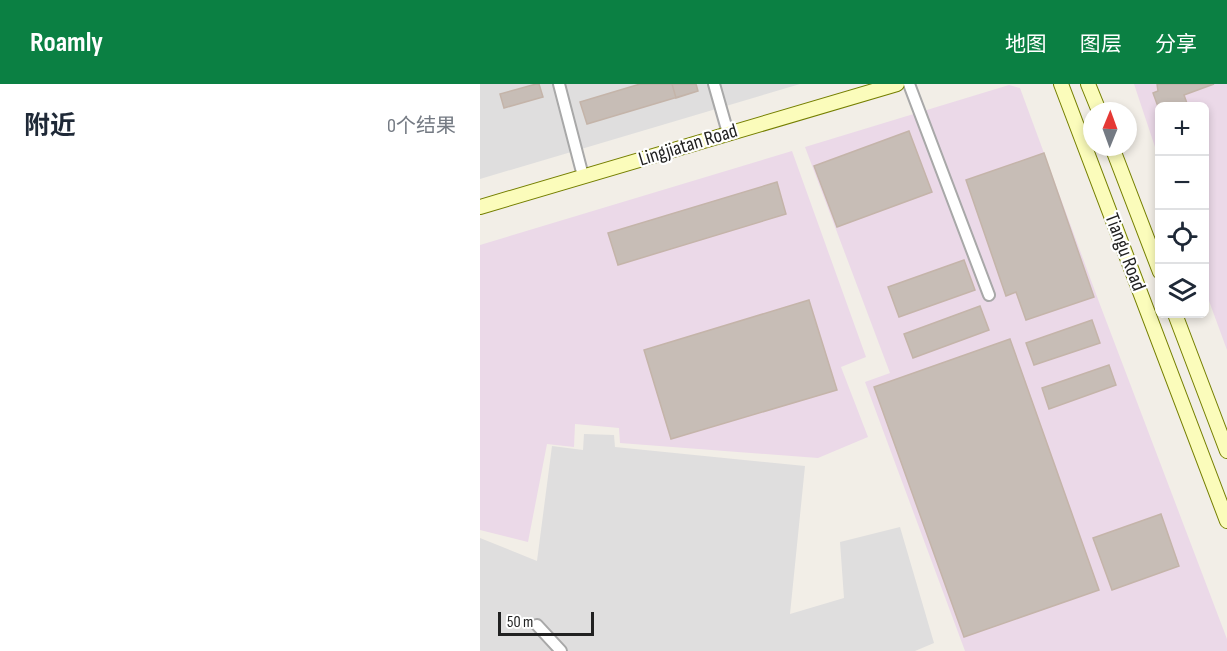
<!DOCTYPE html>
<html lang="zh">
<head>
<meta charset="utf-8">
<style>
  :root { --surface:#fff; --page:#f6f6f7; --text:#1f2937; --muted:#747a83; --line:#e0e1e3; --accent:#0b8043 }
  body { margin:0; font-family:"Sofia Sans Condensed","Noto Sans SC",sans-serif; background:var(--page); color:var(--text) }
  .controls { position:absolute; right:18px; top:18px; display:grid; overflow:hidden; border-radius:9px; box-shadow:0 3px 9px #0003 }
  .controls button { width:54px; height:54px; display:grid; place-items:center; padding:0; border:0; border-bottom:2px solid var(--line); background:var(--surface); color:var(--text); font:30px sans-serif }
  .compass { position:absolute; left:603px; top:18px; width:54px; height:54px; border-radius:50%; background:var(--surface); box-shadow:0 3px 9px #0003; rotate:1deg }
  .scale { position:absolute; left:18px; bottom:15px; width:96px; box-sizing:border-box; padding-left:6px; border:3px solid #212121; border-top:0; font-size:16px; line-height:21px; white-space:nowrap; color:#212121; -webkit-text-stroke:4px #fff; paint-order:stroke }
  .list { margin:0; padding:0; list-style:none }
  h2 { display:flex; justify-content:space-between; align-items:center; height:78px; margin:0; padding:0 24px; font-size:26px }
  h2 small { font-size:20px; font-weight:400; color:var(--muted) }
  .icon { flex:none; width:33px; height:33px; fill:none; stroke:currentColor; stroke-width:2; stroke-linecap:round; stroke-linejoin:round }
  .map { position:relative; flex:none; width:747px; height:567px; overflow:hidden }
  header { display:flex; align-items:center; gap:36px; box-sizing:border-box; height:84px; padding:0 30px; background:var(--accent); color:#fff }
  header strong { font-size:28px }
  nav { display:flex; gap:33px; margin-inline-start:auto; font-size:21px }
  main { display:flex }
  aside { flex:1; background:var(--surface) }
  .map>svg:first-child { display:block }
  .residential { fill:#dfdede }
  .industrial { fill:#ebd9e8 }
  .building { fill:#c7bdb6; stroke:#c4b4a9; stroke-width:1.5 }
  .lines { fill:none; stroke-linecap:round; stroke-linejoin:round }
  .street-casing { stroke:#a8a8a8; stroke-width:14 }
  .secondary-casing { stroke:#757f01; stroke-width:16 }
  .street { stroke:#fff; stroke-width:10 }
  .secondary { stroke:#fbfcbb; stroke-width:14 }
  .labels { text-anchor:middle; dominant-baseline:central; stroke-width:4.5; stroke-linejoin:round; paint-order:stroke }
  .street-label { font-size:20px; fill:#212121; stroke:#fff }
</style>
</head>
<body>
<header>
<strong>Roamly</strong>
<nav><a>地图</a><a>图层</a><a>分享</a></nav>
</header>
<main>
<aside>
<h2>附近<small>0个结果</small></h2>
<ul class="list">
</ul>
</aside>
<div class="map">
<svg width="747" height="567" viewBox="0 0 747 567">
  <rect width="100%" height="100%" fill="#f2eee7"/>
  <path class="residential" d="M0,0H320L0,95Z
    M104,350L134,351L135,363L325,382L310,530L364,514L360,458L420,443L454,559L435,567H0V454L57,477L72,362L103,366Z"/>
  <path class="industrial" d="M654,0H747V266L725,206L724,22H680L679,75Z
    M529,1L540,4L619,218L747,555V567H485L385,298L410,289L325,63Z
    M312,67L386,273L361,283L388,353L338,374L140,359L139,344L95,340L94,363L67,360L48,458L0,446V161Z"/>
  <path class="building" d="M56,0H59L63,13L24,24L20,10Z
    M160,0H216L218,7L107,40L100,18Z
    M192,0H216L218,7L196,14Z
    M677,0H734L704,11L708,22H680V28L673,9L678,7Z
    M429,47L452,108L357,143L334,82Z
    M564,69L614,213L546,236L536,208L526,212L486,96Z
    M297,98L306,130L138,181L128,149Z
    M484,176L495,206L419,233L408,203Z
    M329,216L357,306L191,355L164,266Z
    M500,222L509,246L433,274L424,250Z
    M612,236L620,259L554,281L546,259Z
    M530,255L619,506L484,553L394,303Z
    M629,281L636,301L569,325L562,304Z
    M681,430L699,482L632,506L613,454Z"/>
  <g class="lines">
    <g class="street-casing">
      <path id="street" d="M79,0L103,92
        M234,0L248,49
        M429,0L509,211
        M57,541L81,567"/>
    </g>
    <g class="secondary-casing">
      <path id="secondary" d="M581,0L747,437
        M608,0L619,27
        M632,63L680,188
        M0,123L417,0
        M695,230L747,367"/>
    </g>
    <use href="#street" class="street"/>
    <use href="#secondary" class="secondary"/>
  </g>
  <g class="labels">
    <g class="street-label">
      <text transform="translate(208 61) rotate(-17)">Lingjiatan Road</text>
      <text transform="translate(645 168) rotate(69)">Tiangu Road</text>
    </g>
  </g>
</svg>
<div class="controls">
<button>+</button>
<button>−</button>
<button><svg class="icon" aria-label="locate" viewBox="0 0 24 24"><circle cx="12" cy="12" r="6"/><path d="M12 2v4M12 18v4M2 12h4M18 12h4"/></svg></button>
<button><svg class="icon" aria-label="layers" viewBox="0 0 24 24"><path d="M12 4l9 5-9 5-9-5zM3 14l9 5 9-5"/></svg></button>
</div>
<svg class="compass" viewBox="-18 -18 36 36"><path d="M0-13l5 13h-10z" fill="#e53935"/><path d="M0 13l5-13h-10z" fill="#747a83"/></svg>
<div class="scale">50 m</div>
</div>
</main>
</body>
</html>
